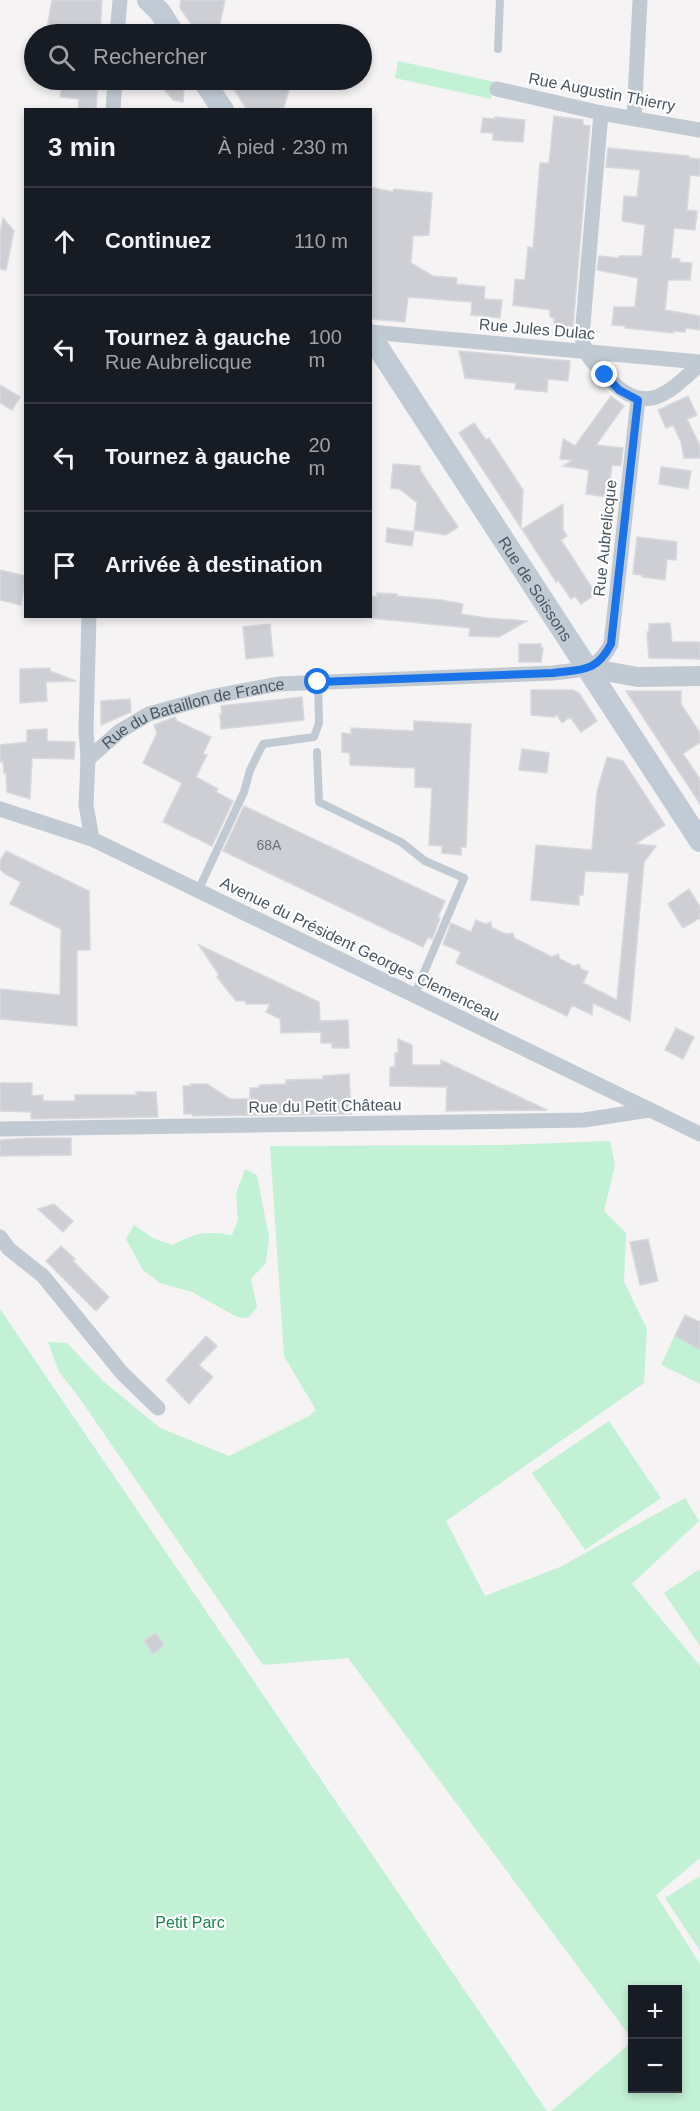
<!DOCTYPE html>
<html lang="fr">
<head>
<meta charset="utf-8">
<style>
  :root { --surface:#171b24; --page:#20242c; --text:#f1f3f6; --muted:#9ea1a6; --line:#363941 }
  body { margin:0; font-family:Helvetica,sans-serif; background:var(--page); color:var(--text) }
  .controls { position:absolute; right:18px; bottom:18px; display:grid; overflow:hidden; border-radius:0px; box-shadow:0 3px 9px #0003 }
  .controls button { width:54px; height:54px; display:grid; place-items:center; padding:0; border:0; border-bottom:2px solid var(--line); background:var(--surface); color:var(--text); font:30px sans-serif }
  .stop { position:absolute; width:18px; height:18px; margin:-14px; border:4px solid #1a73e8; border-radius:50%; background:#fff }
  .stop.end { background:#1a73e8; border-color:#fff; box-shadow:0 2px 6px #0008 }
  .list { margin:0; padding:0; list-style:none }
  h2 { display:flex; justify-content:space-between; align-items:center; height:78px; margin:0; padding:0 24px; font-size:26px }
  h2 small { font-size:20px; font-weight:400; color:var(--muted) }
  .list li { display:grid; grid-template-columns:39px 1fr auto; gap:18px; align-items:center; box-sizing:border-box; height:108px; padding:0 24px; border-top:2px solid var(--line) }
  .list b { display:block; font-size:22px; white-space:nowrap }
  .list p { margin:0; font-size:20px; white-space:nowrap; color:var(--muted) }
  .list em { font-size:20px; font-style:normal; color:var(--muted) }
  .icon { flex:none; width:33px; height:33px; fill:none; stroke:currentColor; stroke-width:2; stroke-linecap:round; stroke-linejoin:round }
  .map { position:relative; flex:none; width:700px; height:2111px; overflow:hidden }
  .search { position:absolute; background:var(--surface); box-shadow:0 3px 9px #0003; left:24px; top:24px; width:348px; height:66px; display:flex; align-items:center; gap:15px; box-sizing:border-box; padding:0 21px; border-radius:33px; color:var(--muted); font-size:22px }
  .panel { position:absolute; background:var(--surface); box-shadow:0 3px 9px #0003; left:24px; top:108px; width:348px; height:510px; border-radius:0px }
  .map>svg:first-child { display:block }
  .green { fill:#c3f1d5 }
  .building { fill:#cdcfd5; stroke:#d7d9de; stroke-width:1.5 }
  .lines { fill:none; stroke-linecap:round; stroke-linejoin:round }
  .service { stroke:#c1cad2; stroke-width:8 }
  .minor { stroke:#c1cad2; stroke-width:15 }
  .tertiary { stroke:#c1cad2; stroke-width:20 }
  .secondary { stroke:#c1cbd6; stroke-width:22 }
  .route { stroke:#1a73e8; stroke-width:8 }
  .labels { text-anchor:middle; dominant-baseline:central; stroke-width:4.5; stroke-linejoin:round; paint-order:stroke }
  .number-label { font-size:14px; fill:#6b747e }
  .street-label { font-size:16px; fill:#4a5661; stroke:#fff }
  .park-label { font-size:16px; fill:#17864f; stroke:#fff }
</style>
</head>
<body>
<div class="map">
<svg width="700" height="2111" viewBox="0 0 700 2111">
  <rect width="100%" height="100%" fill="#f5f3f3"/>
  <path class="green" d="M398,61L495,82L491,99L395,78Z
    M610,1141L615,1165L604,1211L626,1233L624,1282L647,1329L644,1383L446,1521L485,1596L560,1567L685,1498L699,1521L632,1584L700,1666V1858L656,1895L700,1964V2111H551L632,2042V2088H678V1990H632V2039L348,1658L263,1665L78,1396L59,1372L48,1342L67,1343L103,1381L160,1428L229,1456L309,1416L316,1410L284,1356L270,1146L503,1145Z
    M245,1169L257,1175L269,1237L266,1263L251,1279L257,1307L248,1318L237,1317L192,1292L160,1283L143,1270L126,1239L134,1225L153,1238L173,1245C197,1232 205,1231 232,1235L238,1220L236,1194Z
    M0,1309L547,2111H0Z
    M678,1328L700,1339V1384L661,1365Z
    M609,1421L661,1498L585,1550L532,1473Z
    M700,1569V1646L664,1593Z
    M700,1876V1951L665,1898Z"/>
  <path class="building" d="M52,0H102L100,34L70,32V34H46Z
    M181,0H225L220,23L227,34H198L180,8Z
    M63,80H98L96,110H78L79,99L60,97Z
    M156,80H178L184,89L183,102L173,100Z
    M228,80H292L283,110H247Z
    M554,116L583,120V125L590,126L573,327L554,326V318L550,317V310L513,305L515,279L525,280L528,247L533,248L540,163H549Z
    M495,117L525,120L523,142L493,140V133L481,132L483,118L495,119Z
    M608,148L689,156V158L700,159V176L690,175L687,210L697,211L695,230L674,228L671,258L680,259L679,262L692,263L690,280H668L665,310L700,316V330L686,328L685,332L673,331V333L625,328V326L612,325L614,307H635L638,278L597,270L599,256L619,258V256H642L645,225L622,221L624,196L637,197L640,170L606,167Z
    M370,187L393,192L394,189L432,193L429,235L413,236L411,263L433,276L457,278L456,284L485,287L484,299L502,300L500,318L471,315L472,302L408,297L405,322L370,319Z
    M3,218L14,231L6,270L0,269V232Z
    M459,351L570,361L568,381L548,379L547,392L515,389L516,383L465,378Z
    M0,385L20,397L12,410L0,403Z
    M611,396L624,406L596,445L623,448L621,466L612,465L608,497L586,494L589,470L563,466L573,460L560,459L563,439L575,446Z
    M688,396L697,415L687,419L700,446V458H684L681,442L673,425L666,428L658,410Z
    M474,423L486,440L489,438L523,490L521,528L459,433Z
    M393,464L420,466V470L458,527L446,535L414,530L417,503L400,489L391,488Z
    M661,467L691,471L688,489L659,484Z
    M563,504V530L567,536L561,540L596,594L581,604L575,596L571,599L558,580L556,582L522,529Z
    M387,528L414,532L412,546L386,542Z
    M637,537L677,542L676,560L667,559L665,580L642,577L643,575L633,574Z
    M0,570L26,576L21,605L0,600Z
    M377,593L397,594V596L441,600L463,604L461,614L486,618L527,621L499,637L469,636L470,628L370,618V596L377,597Z
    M670,623L672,642H700V659L649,658L647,632H649V624Z
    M270,624L273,656L246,659L243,627Z
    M519,644H541V648H543L541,662H519Z
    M50,668V671L76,681L46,682L47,701L20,703V669Z
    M531,690H573L579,693L597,721L581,732L570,717L562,723L557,715L554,717L531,715Z
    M626,691H681V704L700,733V742L683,754L700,779V804Z
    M302,697L304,720L221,729L220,714H222L221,706Z
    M130,699L131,712L101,725V701Z
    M175,717L177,721L211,737L203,754L207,755L196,777L218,789L216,792L233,801L212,846L163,822L182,783L143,763L157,733L154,725Z
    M414,721L471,724L466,847H461V855L442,853V846L429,845L432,788L415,787V768L350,765V753L342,752V733L351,734V728L414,731Z
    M47,729V741L75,742L74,759L32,758L30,799L7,792L6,773H4L3,761L0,762V745L27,742V730Z
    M522,749L549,753L547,773L519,770Z
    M607,757L623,761L665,825L635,844L656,846L644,862L630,1021L593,1003L592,1015L572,1005L567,1016L456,963L461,952L443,944L451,923L471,932L476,920L485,924L491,922L492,928L506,934L513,933L514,938L552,957L558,954L560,959L574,966L579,964L581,969L588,972L583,983L617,1000L629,873L585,871L583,895H579V905L531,900L536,845L592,850L597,792Z
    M244,806L445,901L438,917L440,918L432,939L428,937L423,947L223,851Z
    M6,851L89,891L90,950H77V1026L0,1019V989L60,995L61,929L10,904L21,882L5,874L0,869V861Z
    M689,889L700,907V918L683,928L668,904Z
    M199,945L319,1002L320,1021L348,1020L349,1048H332V1043H321V1032L281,1033L280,1019L266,1012L270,1004H246V1001H236L217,977L219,975Z
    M676,1028L694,1037L683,1059L665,1050Z
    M398,1039L412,1045V1065H441V1060L547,1110L446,1111L447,1087L390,1086V1067H395V1053H398Z
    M349,1074L351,1114L193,1116L192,1114H184L183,1086H191V1084H207L230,1099H250V1088H258L260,1085L286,1084V1080L323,1079V1076Z
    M0,1083H32V1096L43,1095V1101H75V1095H137L136,1092H156L158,1117L31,1119V1112L0,1111Z
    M30,1138H71V1155L0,1156V1140Z
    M54,1204L73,1221L63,1232L38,1209Z
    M648,1239L658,1281L640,1285L630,1242Z
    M61,1246L75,1259L73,1261L109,1297L96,1311L46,1261Z
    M685,1315L700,1322V1350L675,1336Z
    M206,1336L217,1346L199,1365L213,1377L189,1404L166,1380Z
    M156,1633L164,1645L153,1654L144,1641Z"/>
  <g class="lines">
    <path class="service" d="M498,49L500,0
      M317,752L319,802L401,842L425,861L464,878L414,996
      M198,891L244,792L250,770L263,744L314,737L319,723L318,682"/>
    <g class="minor">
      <path d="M117,34L120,0"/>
      <path d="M497,89L601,113L700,130"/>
      <path d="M113,110L115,80"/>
      <path d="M601,113L582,336C585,357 592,361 606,376C644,417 666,396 700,364"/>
      <path d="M634,118L640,0"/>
      <path d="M370,332L700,362"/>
      <path d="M89,616L86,730L88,759L86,805L92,839"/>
      <path id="s1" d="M88,759L120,731L149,714L210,697L278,684L553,673C582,669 596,673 611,644L638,400"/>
      <path d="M0,809L92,839L700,1134"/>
      <path d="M0,1129L584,1120L649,1110"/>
      <path d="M0,1237L9,1249L43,1276L122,1373L158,1408"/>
    </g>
    <path class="tertiary" d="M588,668L638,677L700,676"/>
    <g class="secondary">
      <path d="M148,0L160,12L174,34"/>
      <path d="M203,80L223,110"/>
      <path id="s2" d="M370,335L700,841"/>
    </g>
  </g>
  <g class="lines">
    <path class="route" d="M318,682L553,673C582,669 596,673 611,644L638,400L619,390L605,375"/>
  </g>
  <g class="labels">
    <g class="number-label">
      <text x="269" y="845">68A</text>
    </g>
    <g class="street-label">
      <text transform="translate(602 92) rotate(11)">Rue Augustin Thierry</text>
      <text transform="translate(537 329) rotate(5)">Rue Jules Dulac</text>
      <text transform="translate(605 538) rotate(-84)">Rue Aubrelicque</text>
      <text stroke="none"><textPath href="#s2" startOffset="303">Rue de Soissons</textPath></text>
      <text stroke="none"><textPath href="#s1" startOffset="118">Rue du Bataillon de France</textPath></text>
      <text transform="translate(360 949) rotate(26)">Avenue du Président Georges Clemenceau</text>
      <text transform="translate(325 1106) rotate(-1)">Rue du Petit Château</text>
    </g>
    <g class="park-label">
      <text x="190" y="1922">Petit Parc</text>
    </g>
  </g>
</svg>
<div class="controls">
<button>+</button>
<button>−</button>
</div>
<div class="stop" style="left:318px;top:682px"></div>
<div class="stop end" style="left:605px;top:375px"></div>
<div class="search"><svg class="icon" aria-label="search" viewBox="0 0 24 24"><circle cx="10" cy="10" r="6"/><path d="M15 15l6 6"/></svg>Rechercher</div>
<section class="panel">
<h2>3 min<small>À pied · 230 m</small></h2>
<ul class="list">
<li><svg class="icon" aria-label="ahead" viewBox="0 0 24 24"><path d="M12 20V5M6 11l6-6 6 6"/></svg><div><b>Continuez</b></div><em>110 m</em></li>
<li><svg class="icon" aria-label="left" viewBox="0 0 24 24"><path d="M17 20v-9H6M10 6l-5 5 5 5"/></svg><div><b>Tournez à gauche</b><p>Rue Aubrelicque</p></div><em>100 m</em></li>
<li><svg class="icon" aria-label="left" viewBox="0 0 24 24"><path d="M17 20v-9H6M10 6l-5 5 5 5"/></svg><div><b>Tournez à gauche</b></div><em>20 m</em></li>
<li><svg class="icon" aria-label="arrive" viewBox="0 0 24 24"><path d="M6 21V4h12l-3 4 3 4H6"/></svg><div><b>Arrivée à destination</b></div></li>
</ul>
</section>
</div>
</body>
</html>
